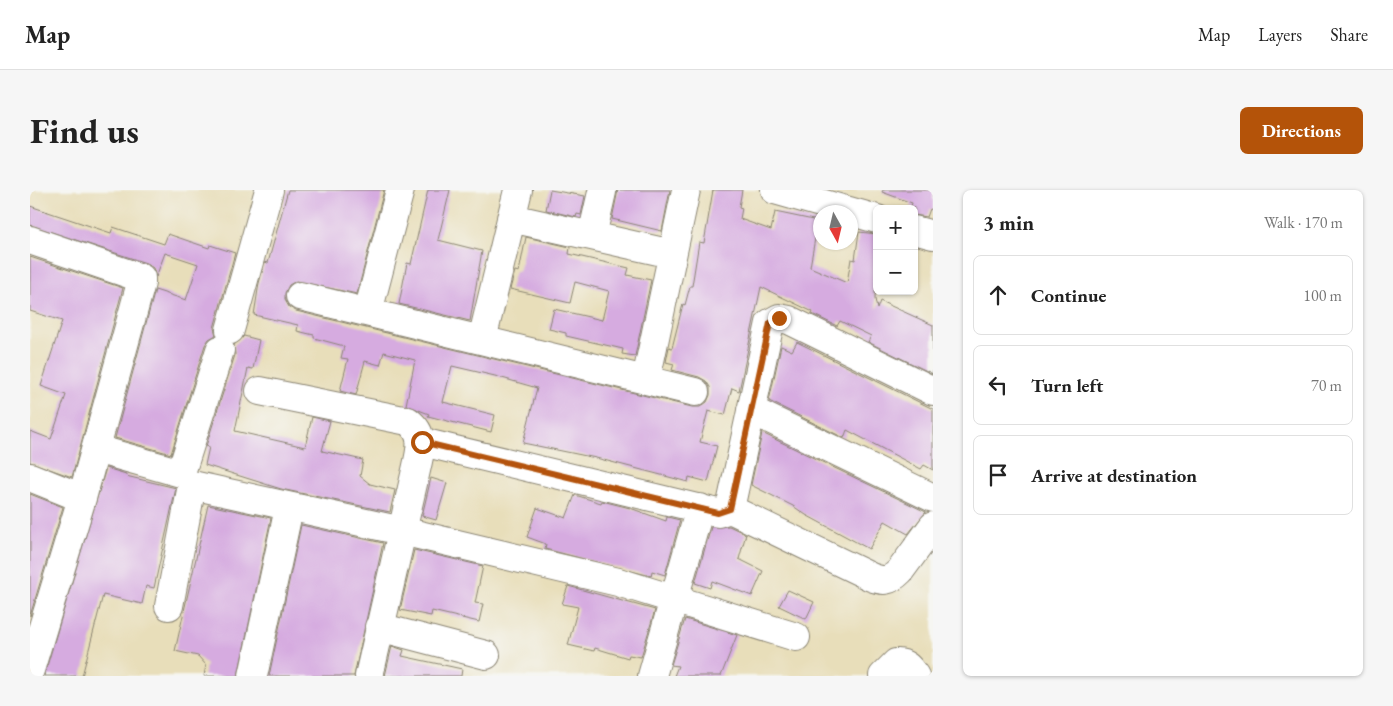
<!DOCTYPE html>
<html lang="en">
<head>
<meta charset="utf-8">
<style>
  :root { --surface:#fff; --page:#f6f6f6; --text:#222; --muted:#767676; --line:#e0e0e0; --accent:#b45309 }
  body { margin:0; font-family:"EB Garamond",serif; background:var(--page); color:var(--text) }
  .controls { position:absolute; right:15px; top:15px; display:grid; overflow:hidden; border-radius:8px; box-shadow:0 1px 4px #0004 }
  .controls button { width:45px; height:45px; display:grid; place-items:center; padding:0; border:0; border-bottom:1px solid var(--line); background:var(--surface); color:var(--text); font:25px sans-serif }
  .compass { position:absolute; left:783px; top:15px; width:45px; height:45px; border-radius:50%; background:var(--surface); box-shadow:0 1px 4px #0004; rotate:172deg }
  .stop { position:absolute; width:15px; height:15px; margin:-11px; border:4px solid #b45309; border-radius:50%; background:#fff }
  .stop.end { background:#b45309; border-color:#fff; box-shadow:0 1px 5px #0008 }
  .list { margin:0; padding:0; list-style:none }
  h2 { display:flex; justify-content:space-between; align-items:center; height:65px; margin:0; padding:0 20px; font-size:21px }
  h2 small { font-size:16px; font-weight:400; color:var(--muted) }
  .list li { display:grid; grid-template-columns:32px 1fr auto; gap:15px; align-items:center; box-sizing:border-box; height:80px; margin:0 10px 10px; padding:0 10px; border:1px solid var(--line); border-radius:8px }
  .list b { display:block; font-size:19px; white-space:nowrap }
  .list em { font-size:16px; font-style:normal; color:var(--muted) }
  .icon { flex:none; width:28px; height:28px; fill:none; stroke:currentColor; stroke-width:2; stroke-linecap:round; stroke-linejoin:round }
  .map { position:relative; flex:none; width:903px; height:486px; overflow:hidden; border-radius:8px }
  header { display:flex; align-items:center; gap:30px; box-sizing:border-box; height:70px; padding:0 25px; background:var(--surface); border-bottom:1px solid var(--line) }
  header strong { font-size:24px }
  nav { display:flex; gap:28px; margin-inline-start:auto; font-size:18px }
  .intro { display:flex; align-items:center; justify-content:space-between; box-sizing:border-box; height:120px; padding:0 30px }
  h1 { margin:0; font-size:35px }
  .button { padding:12px 22px; border-radius:8px; background:var(--accent); color:#fff; font-size:18px; font-weight:700 }
  main { display:flex; gap:30px; padding:0 30px }
  aside { flex:1; background:var(--surface); border-radius:8px; box-shadow:0 1px 4px #0004 }
  .map>svg:first-child { display:block }
  .building { fill:#d6abe0 }
  .lines { fill:none; stroke-linecap:round; stroke-linejoin:round }
  .minor-casing { stroke:#8a8472; stroke-width:30 }
  .minor { stroke:#fff; stroke-width:28 }
  .route { stroke:#b45309; stroke-width:6 }
</style>
</head>
<body>
<header>
<strong>Map</strong>
<nav><a>Map</a><a>Layers</a><a>Share</a></nav>
</header>
<div class="intro"><h1>Find us</h1><a class="button">Directions</a></div>
<main>
<div class="map">
<svg width="903" height="486" viewBox="0 0 903 486">
  <rect width="100%" height="100%" fill="#f6f6f2"/>
  <filter id="ink" filterUnits="userSpaceOnUse"><feTurbulence type="fractalNoise" baseFrequency=".02" numOctaves="2"/><feDisplacementMap in="SourceGraphic" scale="10" xChannelSelector="R" yChannelSelector="G"/><feConvolveMatrix kernelMatrix="1 2 1 2 8 2 1 2 1" color-interpolation-filters="sRGB"/></filter>
  <filter id="wash" filterUnits="userSpaceOnUse"><feTurbulence type="fractalNoise" baseFrequency=".0096" numOctaves="4" result="noise"/><feDisplacementMap in="SourceGraphic" scale="20" xChannelSelector="R" yChannelSelector="G"/><feGaussianBlur stdDeviation="1.12" result="paint"/><feColorMatrix in="noise" values="0 0 0 0 0 0 0 0 0 0 0 0 0 0 0 0 0 1.4 0 .05"/><feComposite in="paint" operator="in"/></filter>
  <g filter="url(#wash)">
    <rect width="100%" height="100%" fill="#e8deba"/>
    <g id="blocks">
      <path class="building" d="M258,0H354L327,104L266,91L259,95L255,103V110L259,117L266,121L662,217H670L677,212L680,205V197L676,191L669,187L642,180L644,174L636,172L639,157L642,158L653,114L655,115L660,96H662L669,52L674,53L683,0H712L709,17L712,18L710,29L741,40L745,22L788,31L780,77L817,93L821,69L825,70L829,42L847,44L845,109L847,119L850,111L903,135V184L838,152L841,146L810,131L807,136L782,124L783,122L731,97L709,201L702,198L695,225L678,221L670,252L687,256L678,292L659,287L658,292L566,268L493,253L507,198L465,186L422,176L413,212L465,225L461,242L398,226L399,224L376,215L385,170L354,162L350,175L335,171L326,205L310,201L318,169L311,168L314,156L284,148V145L267,141L268,135L224,125L229,93L235,72L238,73Z
        M398,0H420L408,50L452,61L440,131L369,114L377,73L381,74Z
        M520,0L555,6L551,25L547,24L546,27L516,20Z
        M588,0H640L632,41L582,29Z
        M853,0H903V20L900,19L897,27L884,25V18L881,16L882,13L852,2Z
        M0,16L81,43L83,37L134,54L138,44L179,58L180,55L205,63L184,138L186,145L179,149L175,155L141,264L85,248L125,100L156,110L168,74L135,63L126,87L123,78L116,73L0,35Z
        M496,47L540,57L539,64L599,78L597,85L621,90L605,166L592,164L593,159L536,146V143L519,139L524,119L572,130L579,101L545,92L540,113L480,99L485,81L489,82Z
        M0,67L93,98L42,287L0,272V241L21,249L36,205L11,196L32,131L0,121Z
        M214,146L229,150L223,179L218,178L205,241L275,257L282,227L300,231L292,261L333,270L330,286L340,294L365,300L360,322L251,299L175,275L179,257L176,256L205,165L204,155Z
        M767,152L903,219V280L894,275L891,279L817,240L814,248L739,211L751,156L762,161Z
        M732,243L896,322L878,344L855,331L839,359L776,325L763,316L721,295Z
        M76,278L96,284V286L146,298L124,398L116,396L112,414L73,405L52,486H14Z
        M401,288L417,293L406,330L392,326Z
        M0,304L33,317L0,426Z
        M545,305L571,313L572,311L600,318L636,331L637,327L650,330L635,385L622,381L621,386L515,359L516,354L497,347L507,318L536,328Z
        M178,315L241,328L208,486H174L176,475L168,466L145,461Z
        M271,335L353,353L324,486H239Z
        M699,336L716,344L709,369L733,381L722,406L682,391L680,398L665,393L681,337Z
        M384,360L453,376L445,413L453,414L449,432L402,421L401,426L370,420Z
        M538,396L625,420L611,467L599,465L598,468L565,458L564,461L538,455L548,417L532,414Z
        M758,400L784,412L776,429L749,416Z
        M655,429L707,445L691,486H644L648,476L641,475Z
        M362,456L374,460L372,466L432,479L431,486H355Z"/>
    </g>
  </g>
  <g filter="url(#ink)">
    <use href="#blocks" fill-opacity="0" stroke="#8a8472" stroke-width="1"/>
    <g class="lines">
      <g class="minor-casing">
        <path id="minor" d="M745,0L847,29
          M481,28L642,64
          M884,40L903,45
          M562,46L572,2
          M0,50L111,88V93L52,308L0,480
          M270,106L665,202
          M338,122L370,0
          M200,140L239,0
          M452,150L488,0
          M616,190L656,0
          M230,201L378,231C395,244 391,258 387,276L339,486
          M721,220L903,308
          M392,252L688,323L700,319
          M66,259L151,283L190,160
          M0,287L52,308
          M700,319L740,133L749,128L759,130L903,201
          M700,319L841,387C854,392 860,391 870,381L903,336
          M139,416L162,295L372,341L588,392L766,447
          M349,437L456,465
          M223,486L259,318
          M622,486L670,318
          M853,486L866,473C876,472 880,479 885,486"/>
      </g>
      <use href="#minor" class="minor"/>
    </g>
  </g>
  <g class="lines" filter="url(#ink)">
    <path class="route" d="M392,252L688,323L700,319L740,133L749,128"/>
  </g>
</svg>
<div class="controls">
<button>+</button>
<button>−</button>
</div>
<svg class="compass" viewBox="-18 -18 36 36"><path d="M0-13l5 13h-10z" fill="#e53935"/><path d="M0 13l5-13h-10z" fill="#767676"/></svg>
<div class="stop" style="left:392px;top:252px"></div>
<div class="stop end" style="left:749px;top:128px"></div>
</div>
<aside>
<h2>3 min<small>Walk · 170 m</small></h2>
<ul class="list">
<li><svg class="icon" aria-label="ahead" viewBox="0 0 24 24"><path d="M12 20V5M6 11l6-6 6 6"/></svg><div><b>Continue</b></div><em>100 m</em></li>
<li><svg class="icon" aria-label="left" viewBox="0 0 24 24"><path d="M17 20v-9H6M10 6l-5 5 5 5"/></svg><div><b>Turn left</b></div><em>70 m</em></li>
<li><svg class="icon" aria-label="arrive" viewBox="0 0 24 24"><path d="M6 21V4h12l-3 4 3 4H6"/></svg><div><b>Arrive at destination</b></div></li>
</ul>
</aside>
</main>
</body>
</html>
